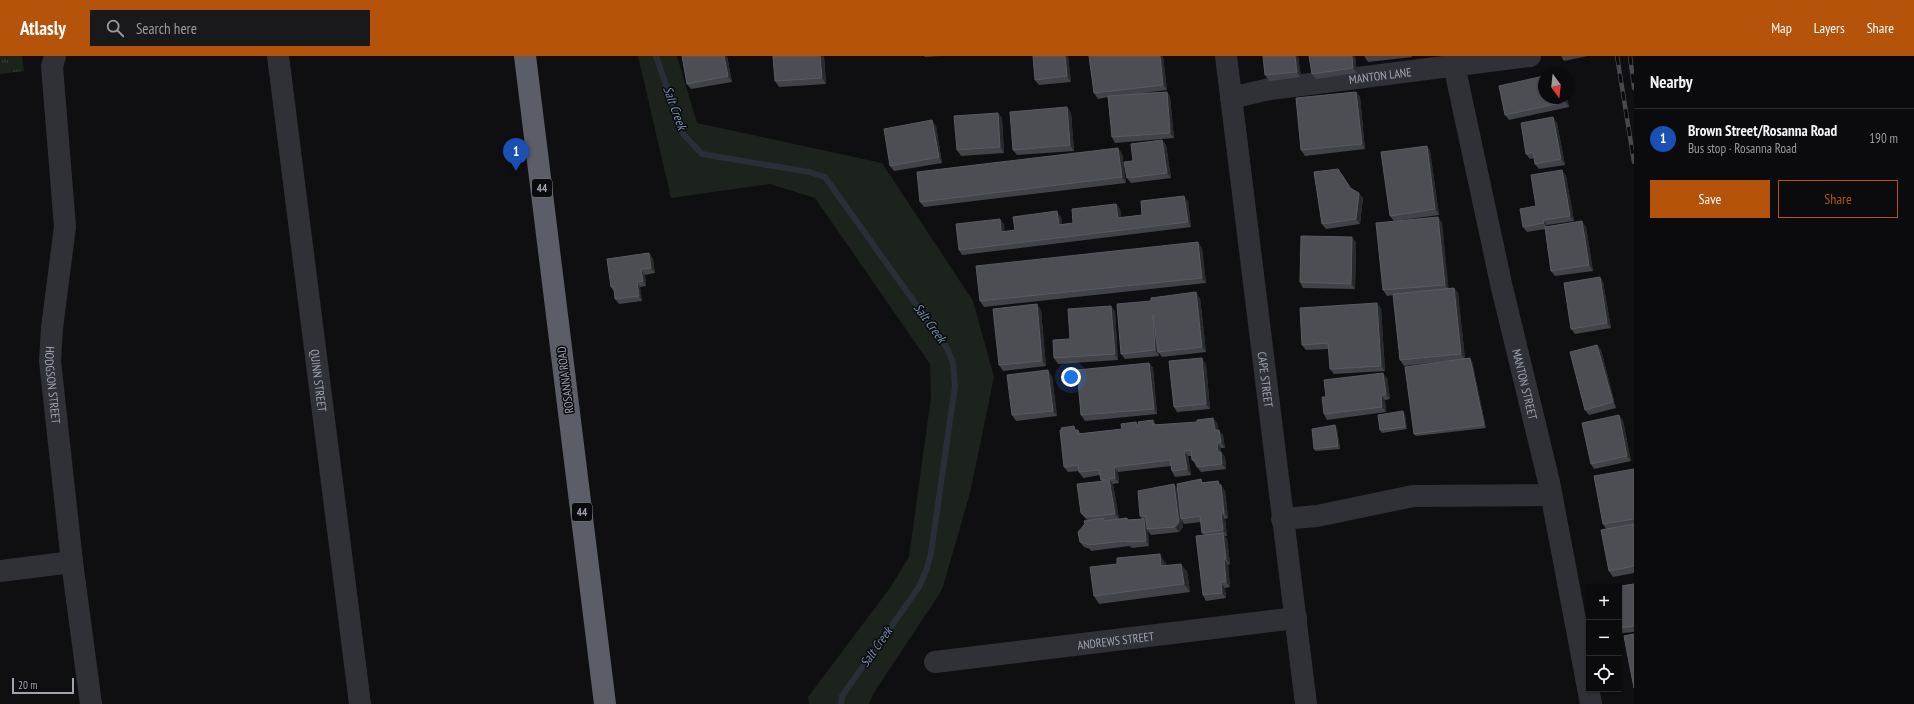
<!DOCTYPE html>
<html lang="en">
<head>
<meta charset="utf-8">
<style>
  :root { --surface:#0b0b0d; --page:#19191b; --text:#f1f3f6; --muted:#9a9b9d; --line:#2b2b2e; --accent:#b45309 }
  body { margin:0; font-family:"PT Sans Narrow",sans-serif; background:var(--page); color:var(--text) }
  .controls { position:absolute; right:12px; bottom:12px; display:grid; overflow:hidden; border-radius:0px; box-shadow:0 1px 3px #0004 }
  .controls button { width:36px; height:36px; display:grid; place-items:center; padding:0; border:0; border-bottom:1px solid var(--line); background:var(--surface); color:var(--text); font:20px sans-serif }
  .compass { position:absolute; left:1538px; top:12px; width:36px; height:36px; border-radius:50%; background:var(--surface); box-shadow:0 1px 3px #0004; rotate:165deg }
  .scale { position:absolute; left:12px; bottom:10px; width:62px; box-sizing:border-box; padding-left:4px; border:2px solid #a0a4b2; border-top:0; font-size:11px; line-height:14px; white-space:nowrap; color:#a0a4b2; -webkit-text-stroke:3px #0a0a0c; paint-order:stroke }
  .you { position:absolute; left:1071px; top:321px; width:14px; height:14px; margin:-10px; border:3px solid #fff; border-radius:50%; background:#1a73e8; box-shadow:0 0 0 6px #1a73e833 }
  .badge { display:grid; place-items:center; width:26px; height:26px; border-radius:50%; background:var(--accent); color:#fff; font-size:13px; font-weight:700 }
  .pin { position:absolute; translate:-50% -33px; filter:drop-shadow(0 1px 2px #0008) }
  .pin::after { content:''; position:absolute; top:21px; width:14px; height:12px; background:inherit; clip-path:polygon(0 0,100% 0,50% 100%) }
  .list { margin:0; padding:0; list-style:none }
  h2 { display:flex; justify-content:space-between; align-items:center; height:52px; margin:0; padding:0 16px; font-size:17px }
  h2 small { font-size:13px; font-weight:400; color:var(--muted) }
  .list li { display:grid; grid-template-columns:26px 1fr auto; gap:12px; align-items:center; box-sizing:border-box; height:60px; padding:0 16px; border-top:1px solid var(--line) }
  .list b { display:block; font-size:15px; white-space:nowrap }
  .list p { margin:0; font-size:13px; white-space:nowrap; color:var(--muted) }
  .list em { font-size:13px; font-style:normal; color:var(--muted) }
  .actions { display:flex; gap:8px; padding:12px 16px }
  .actions a { flex:1; padding:9px 0; border:1px solid var(--accent); border-radius:0px; text-align:center; font-size:14px; color:var(--accent) }
  .actions .main { background:var(--accent); color:#fff }
  .icon { flex:none; width:22px; height:22px; fill:none; stroke:currentColor; stroke-width:2; stroke-linecap:round; stroke-linejoin:round }
  .map { position:relative; flex:none; width:1634px; height:648px; overflow:hidden }
  header { display:flex; align-items:center; gap:24px; box-sizing:border-box; height:56px; padding:0 20px; background:var(--accent); color:#fff }
  header strong { font-size:19px }
  nav { display:flex; gap:22px; margin-inline-start:auto; font-size:14px }
  .search { width:280px; height:36px; background:var(--page); display:flex; align-items:center; gap:10px; box-sizing:border-box; padding:0 14px; border-radius:0px; color:var(--muted); font-size:15px }
  main { display:flex }
  aside { flex:1; background:var(--surface) }
  .map>svg:first-child { display:block }
  .green { fill:#1c231d }
  .park { fill:url(#park-tufts) }
  .lines { fill:none; stroke-linecap:round; stroke-linejoin:round }
  .stream { stroke:#282f36; stroke-width:6 }
  .minor { stroke:#303136; stroke-width:22 }
  .highway { stroke:#5c5e67; stroke-width:22 }
  .rail-casing { stroke:#47494f; stroke-width:4.5 }
  .rail { stroke:#0a0a0c; stroke-width:3; stroke-dasharray:9; stroke-linecap:butt }
  .wall { fill:#424349 }
  .shaded-wall { fill:#292a2e }
  .building { fill:#4c4e54; stroke:#595b63 }
  .labels { text-anchor:middle; dominant-baseline:central; stroke-width:3; stroke-linejoin:round; paint-order:stroke }
  .shield { fill:#0a0a0c; stroke:#737680; stroke-width:1 }
  .shield-label { font-size:11px; font-weight:bold; fill:#a0a4b2 }
  .street-label { font-size:12px; fill:#a0a4b2; stroke:#0a0a0c }
  .water-label { font-size:13px; font-style:italic; fill:#7590af; stroke:#0a0a0c }
</style>
</head>
<body>
<header>
<strong>Atlasly</strong>
<div class="search"><svg class="icon" aria-label="search" viewBox="0 0 24 24"><circle cx="10" cy="10" r="6"/><path d="M15 15l6 6"/></svg>Search here</div>
<nav><a>Map</a><a>Layers</a><a>Share</a></nav>
</header>
<main>
<div class="map">
<svg width="1634" height="648" viewBox="0 0 1634 648">
  <defs>
    <pattern id="park-tufts" width="24" height="20" patternUnits="userSpaceOnUse"><rect width="24" height="20" fill="#1c231d"/><path d="M3 7l-1-3M5 7V3M7 7l1-3M15 17l-1-3M17 17v-4M19 17l1-3" fill="none" stroke="#3a403b"/></pattern>
  </defs>
  <rect width="100%" height="100%" fill="#0f0f11"/>
  <path class="green" d="M638,0H677L697,67L882,107L973,245L994,321L970,437L942,534L873,638L869,648H809L808,641L890,532L909,501L931,341L930,308L815,142L770,128L671,142Z"/>
  <path class="park" d="M0,0H22L24,15L0,18Z"/>
  <g class="lines">
    <path class="stream" d="M656,0L683,78L702,98L809,116L825,121L947,292L953,307L955,330L931,497L927,512L919,531L842,640L841,648"/>
    <g class="minor">
      <path id="s1" d="M55,0L52,10L65,171L52,272L50,305L72,506L91,648"/>
      <path id="s2" d="M278,0L360,648"/>
      <path id="s3" d="M1226,0L1306,648"/>
      <path id="s4" d="M1454,9L1502,232L1549,426L1591,648"/>
      <path id="s5" d="M1231,42L1270,33L1530,0"/>
      <path d="M1282,463L1317,460L1413,440L1551,439"/>
      <path d="M0,515L72,506"/>
      <path id="s6" d="M935,606L1296,562"/>
    </g>
    <path class="highway" d="M525,0L605,648"/>
    <g class="rail-casing">
      <path id="rail" d="M1617,0L1634,106
        M1630,0L1634,32"/>
    </g>
    <use href="#rail" class="rail"/>
  </g>
  <path class="wall" d="M682,0H727L732,26L691,33L687,28Z
    M773,0H824L826,28L779,31L775,25Z
    M924,0H941L925,1Z
    M1068,0L1071,26L1039,29L1035,24Z
    M1089,0H1163L1167,34L1143,37L1167,36L1170,41L1174,82L1115,87L1112,81L1108,41L1098,43L1094,37Z
    M1298,0L1301,21L1269,25L1265,19Z
    M1355,0L1357,17L1316,23L1312,18Z
    M1364,0H1412V1L1368,6Z
    M1561,0H1588L1564,5Z
    M1356,36L1360,41L1365,93L1305,100L1301,94Z
    M1567,42L1569,51L1509,64L1505,59Z
    M1067,51L1071,57L1074,95L1017,99L1013,94Z
    M998,57L1002,62L1004,97L961,100L957,94Z
    M1557,67L1565,109L1539,113L1535,108L1534,102L1530,103L1526,98Z
    M936,70L942,107L894,115L890,110Z
    M1162,84L1166,89L1171,122L1131,127L1127,122Z
    M1427,90L1430,95L1439,159L1394,165L1390,160Z
    M1122,97L1126,127L924,151L920,146Z
    M1562,114L1566,120L1574,165L1547,169V170L1586,171L1593,215L1555,220L1551,215L1545,173L1527,176L1523,171L1536,150Z
    M1342,118L1351,132L1363,142L1360,168L1326,173L1322,168Z
    M1188,145L1191,171L962,199L959,194L1004,168V176L1015,174L1061,161L1062,168L1073,167L1116,148L1120,153L1121,161L1142,159Z
    M1438,161L1442,167L1448,232H1454L1458,237L1465,303L1404,310L1400,304L1393,239L1387,240L1383,234Z
    M1352,181L1356,187L1355,233L1303,232L1300,226Z
    M1202,192L1206,227L984,251L980,245Z
    M649,197L653,203L655,217L645,219L646,230L640,231L642,245L619,248L615,243L614,236L611,231Z
    M1600,221L1603,226L1611,272L1575,278L1571,273Z
    M1200,242L1206,296L1162,301L1159,297V300L1125,303L1121,298Z
    M1381,252L1385,315L1334,318L1330,313L1329,293L1306,294L1302,289Z
    M1041,254L1046,310L1003,315L999,309Z
    M1115,255L1118,304L1058,308L1054,302L1070,283Z
    M1597,289L1601,294L1616,352L1589,359L1585,354Z
    M1472,305L1486,372L1416,380L1414,378Z
    M1149,307L1153,312L1157,358L1085,365L1081,359Z
    M1206,308L1210,353L1177,356L1174,351Z
    M1052,320L1057,360L1016,365L1012,359Z
    M1387,322L1390,343L1385,344L1386,356L1327,364L1324,358Z
    M1405,358L1407,373L1382,377L1380,374Z
    M1619,359L1623,365L1631,405L1594,413L1591,408Z
    M1153,364L1156,369L1217,367L1218,374L1223,379L1225,392H1221V396L1225,401L1226,413L1201,416L1192,404V400H1188L1191,419L1175,421L1172,415L1171,410L1118,416L1119,427L1113,428L1119,463L1127,462L1129,464L1142,463L1140,460L1178,433L1204,426L1218,425L1225,435L1228,462L1225,463L1227,480H1225L1227,483L1230,508L1228,509L1230,531L1225,532L1226,542L1206,545L1203,539L1204,479L1202,477L1201,466L1184,468L1182,464L1183,471L1179,476L1151,479L1148,475L1149,490L1132,492L1129,490L1091,495L1090,493L1084,491L1080,486L1085,468L1087,464L1081,457L1102,426L1101,424L1100,419L1083,422L1079,416V415L1068,416L1064,411L1077,374H1078L1081,378L1122,373L1136,366L1139,370Z
    M1335,369L1337,372L1340,393L1316,395L1314,393Z
    M1634,413V517L1613,521L1609,515L1606,473L1603,468Z
    M1165,506L1166,509L1187,515L1190,536L1099,548L1094,540L1117,508Z
    M1634,528V576L1622,577L1619,573V531Z"/>
  <path class="shaded-wall" d="M724,0H727L732,26L728,20Z
    M820,0H824L826,28L822,22Z
    M1065,0H1068L1071,26L1067,20Z
    M1160,0H1163L1167,34L1163,29Z
    M1295,0H1298L1301,21L1297,16Z
    M1352,0H1355L1357,17L1353,12Z
    M1167,36L1170,41L1174,82L1170,77Z
    M1356,36L1360,41L1365,93L1362,88Z
    M1564,42H1567L1569,51L1565,46Z
    M1067,51L1071,57L1074,95L1070,89Z
    M998,57L1002,62L1004,97L1000,91Z
    M1553,61L1557,67L1565,109L1561,103Z
    M932,64L936,70L942,107L939,101Z
    M1162,84L1166,89L1171,122L1167,117Z
    M1427,90L1430,95L1439,159L1435,153Z
    M1118,92L1122,97L1126,127L1122,121Z
    M1562,114L1566,120L1574,165L1570,160Z
    M1359,137L1363,142L1360,168L1356,163Z
    M1184,140L1188,145L1191,171L1188,166Z
    M1116,148L1120,153L1122,167L1118,162Z
    M1057,155L1061,161L1063,174L1059,169Z
    M1438,161L1442,167L1449,234L1445,229Z
    M1000,163L1004,168L1005,181L1001,176Z
    M1543,164L1547,169L1548,173L1544,167Z
    M1582,165L1586,171L1593,215L1589,209Z
    M1352,181L1356,187L1355,233L1351,228Z
    M1198,186L1202,192L1206,227L1202,222Z
    M649,197L653,203L655,217L651,212Z
    M641,213L645,219L646,230L643,225Z
    M1600,221L1603,226L1611,272L1607,267Z
    M637,226L640,231L642,245L639,240Z
    M1454,232L1458,237L1465,303L1461,298Z
    M1196,236L1200,242L1206,296L1202,291Z
    M1377,247L1381,252L1385,315L1381,310Z
    M1037,248L1041,254L1046,310L1042,305Z
    M1111,250L1115,255L1118,304L1115,298Z
    M1153,259L1158,296L1159,297V300L1155,294Z
    M1597,289L1601,294L1616,352L1613,346Z
    M1202,302L1206,308L1210,353L1206,348Z
    M1470,302L1472,305L1486,372L1484,369Z
    M1149,307L1153,312L1157,358L1154,353Z
    M1048,314L1052,320L1057,360L1053,355Z
    M1383,317L1387,322L1390,343L1386,338Z
    M1381,339L1385,344L1386,356L1382,351Z
    M1403,355L1405,358L1407,373L1405,371Z
    M1619,359L1623,365L1631,405L1627,400Z
    M1213,362L1217,367L1219,380L1215,374Z
    M1335,369L1337,372L1340,393L1338,390Z
    M1219,374L1223,379L1225,392L1221,386Z
    M1217,387L1221,392V396L1225,401L1226,413L1222,408L1218,396Z
    M1184,395L1188,400L1191,419L1187,413Z
    M1114,411L1118,416L1119,427L1115,422Z
    M1109,423L1113,428L1119,463L1115,458Z
    M1218,425L1225,435L1228,462L1224,457Z
    M1174,428L1178,434L1181,463L1182,464L1183,471L1179,476L1175,471Z
    M1221,457L1225,463L1227,480L1223,474Z
    M1144,463L1147,468V473L1148,475L1149,490L1146,485Z
    M1223,477L1227,483L1230,508L1226,503Z
    M1160,498L1165,506L1167,518L1161,510Z
    M1224,503L1228,509L1230,531L1226,526Z
    M1181,508L1187,515L1190,536L1184,528Z
    M1221,526L1225,532L1226,542L1222,537Z"/>
  <path class="building" d="M682,0H724L728,20L687,28Z
    M773,0H820L822,22L775,25Z
    M1033,0H1065L1067,20L1035,24Z
    M1089,0H1160L1163,29L1094,37Z
    M1263,0H1295L1297,16L1265,19Z
    M1309,0H1352L1353,12L1312,18Z
    M1544,20V42H1564L1565,46L1505,59L1499,30Z
    M1167,36L1170,77L1112,81L1108,40Z
    M1356,36L1362,88L1301,94L1296,42Z
    M1067,51L1070,89L1013,94L1010,56Z
    M998,57L1000,91L957,94L954,60Z
    M1553,61L1561,103L1535,108L1533,96L1526,98L1521,67Z
    M932,64L939,101L890,110L884,73Z
    M1162,84L1167,117L1127,122L1124,106L1133,105L1131,88Z
    M1427,90L1435,153L1390,160L1381,96Z
    M1118,92L1122,121L920,146L917,116Z
    M1338,113L1350,132L1359,137L1356,163L1322,168L1314,116Z
    M1562,114L1570,160L1543,164L1544,167L1523,171L1520,153L1536,150L1531,119Z
    M1184,140L1188,166L959,194L956,168L1000,163L1001,176L1015,174L1013,161L1057,155L1059,169L1073,167L1072,153L1116,148L1118,162L1142,159L1141,145Z
    M1438,161L1445,229L1383,234L1376,167Z
    M1582,165L1589,209L1551,215L1545,171Z
    M1301,180L1352,181L1351,228L1300,226Z
    M1198,186L1202,222L980,245L976,210Z
    M649,197L651,212L641,213L643,225L637,226L639,240L615,243L614,231H611L607,203Z
    M1600,221L1607,267L1571,273L1564,227Z
    M1454,232L1461,298L1400,304L1393,238Z
    M1196,236L1202,291L1158,296L1153,259L1155,294L1121,298L1117,248L1151,245V242Z
    M1377,247L1381,310L1330,313L1328,287L1302,289L1300,252Z
    M1037,248L1042,305L999,309L993,253Z
    M1111,250L1115,298L1054,302L1053,284L1070,283L1068,253Z
    M1597,289L1613,346L1585,354L1570,296Z
    M1202,302L1206,348L1174,351L1169,305Z
    M1470,302L1484,369L1414,378L1405,311Z
    M1149,307L1154,353L1081,359L1077,314Z
    M1048,314L1053,355L1012,359L1007,319Z
    M1383,317L1386,338L1381,339L1382,351L1324,358L1322,341H1326L1324,324Z
    M1403,355L1405,371L1380,374L1378,359Z
    M1619,359L1627,400L1591,408L1582,367Z
    M1213,362L1215,374H1219L1221,386L1217,387L1218,396H1221L1222,408L1197,411L1196,404H1192L1191,394L1184,395L1187,413L1172,415L1170,404L1114,411L1115,422L1109,423L1115,458L1086,461L1081,457L1077,428L1104,425V423L1101,424L1099,414L1079,416L1078,409L1064,411L1060,374H1062L1061,372L1074,370L1075,374H1078V378L1122,373L1121,368L1136,366L1137,371L1139,370L1138,366L1153,364V369L1197,366V364Z
    M1335,369L1338,390L1314,393L1312,373Z
    M1634,413V463L1603,468L1594,420Z
    M1201,423L1202,427L1218,425L1219,429H1221L1224,457H1221L1223,474L1202,477L1200,460L1181,463L1177,428Z
    M1174,428L1179,466L1175,471L1147,473L1146,460H1140L1138,435Z
    M1103,462L1104,465L1127,462V464L1144,463L1146,485L1128,486L1125,485L1088,489L1087,488L1080,486L1078,476L1085,468L1084,465Z
    M1634,468V510L1609,515L1601,474Z
    M1223,477L1226,503H1224L1226,526H1221L1222,537L1203,539L1196,480Z
    M1160,498L1161,510L1181,508L1184,528L1094,540L1090,511L1117,508V502Z
    M1634,528V570L1619,572V531H1614Z
    M1634,578V632L1624,580Z"/>
  <g class="labels">
    <g class="shield">
      <rect x="532" y="123" width="20" height="18" rx="3"/>
      <rect x="572" y="447" width="20" height="18" rx="3"/>
    </g>
    <g class="shield-label">
      <text x="542" y="132">44</text>
      <text x="582" y="456">44</text>
    </g>
    <g class="street-label">
      <text stroke="none"><textPath href="#s5" startOffset="151">MANTON LANE</textPath></text>
      <text stroke="none"><textPath href="#s2" startOffset="327">QUINN STREET</textPath></text>
      <text transform="translate(565 324) rotate(-97)">ROSANNA ROAD</text>
      <text stroke="none"><textPath href="#s3" startOffset="326">CAPE STREET</textPath></text>
      <text stroke="none"><textPath href="#s4" startOffset="327">MANTON STREET</textPath></text>
      <text stroke="none"><textPath href="#s1" startOffset="331">HODGSON STREET</textPath></text>
      <text stroke="none"><textPath href="#s6" startOffset="182">ANDREWS STREET</textPath></text>
    </g>
    <g class="water-label">
      <text transform="translate(675 52) rotate(70)">Salt Creek</text>
      <text transform="translate(930 267) rotate(54)">Salt Creek</text>
      <text transform="translate(876 591) rotate(-55)">Salt Creek</text>
    </g>
  </g>
</svg>
<div class="controls">
<button>+</button>
<button>−</button>
<button><svg class="icon" aria-label="locate" viewBox="0 0 24 24"><circle cx="12" cy="12" r="6"/><path d="M12 2v4M12 18v4M2 12h4M18 12h4"/></svg></button>
</div>
<svg class="compass" viewBox="-18 -18 36 36"><path d="M0-13l5 13h-10z" fill="#e53935"/><path d="M0 13l5-13h-10z" fill="#9a9b9d"/></svg>
<div class="scale">20 m</div>
<div class="you"></div>
<div class="pin badge" style="left:516px;top:115px;background:#1a4fb4">1</div>
</div>
<aside>
<h2>Nearby<small></small></h2>
<ul class="list">
<li><span class="badge" style="background:#1a4fb4">1</span><div><b>Brown Street/Rosanna Road</b><p>Bus stop · Rosanna Road</p></div><em>190 m</em></li>
</ul>
<div class="actions"><a class="main">Save</a><a>Share</a></div>
</aside>
</main>
</body>
</html>
